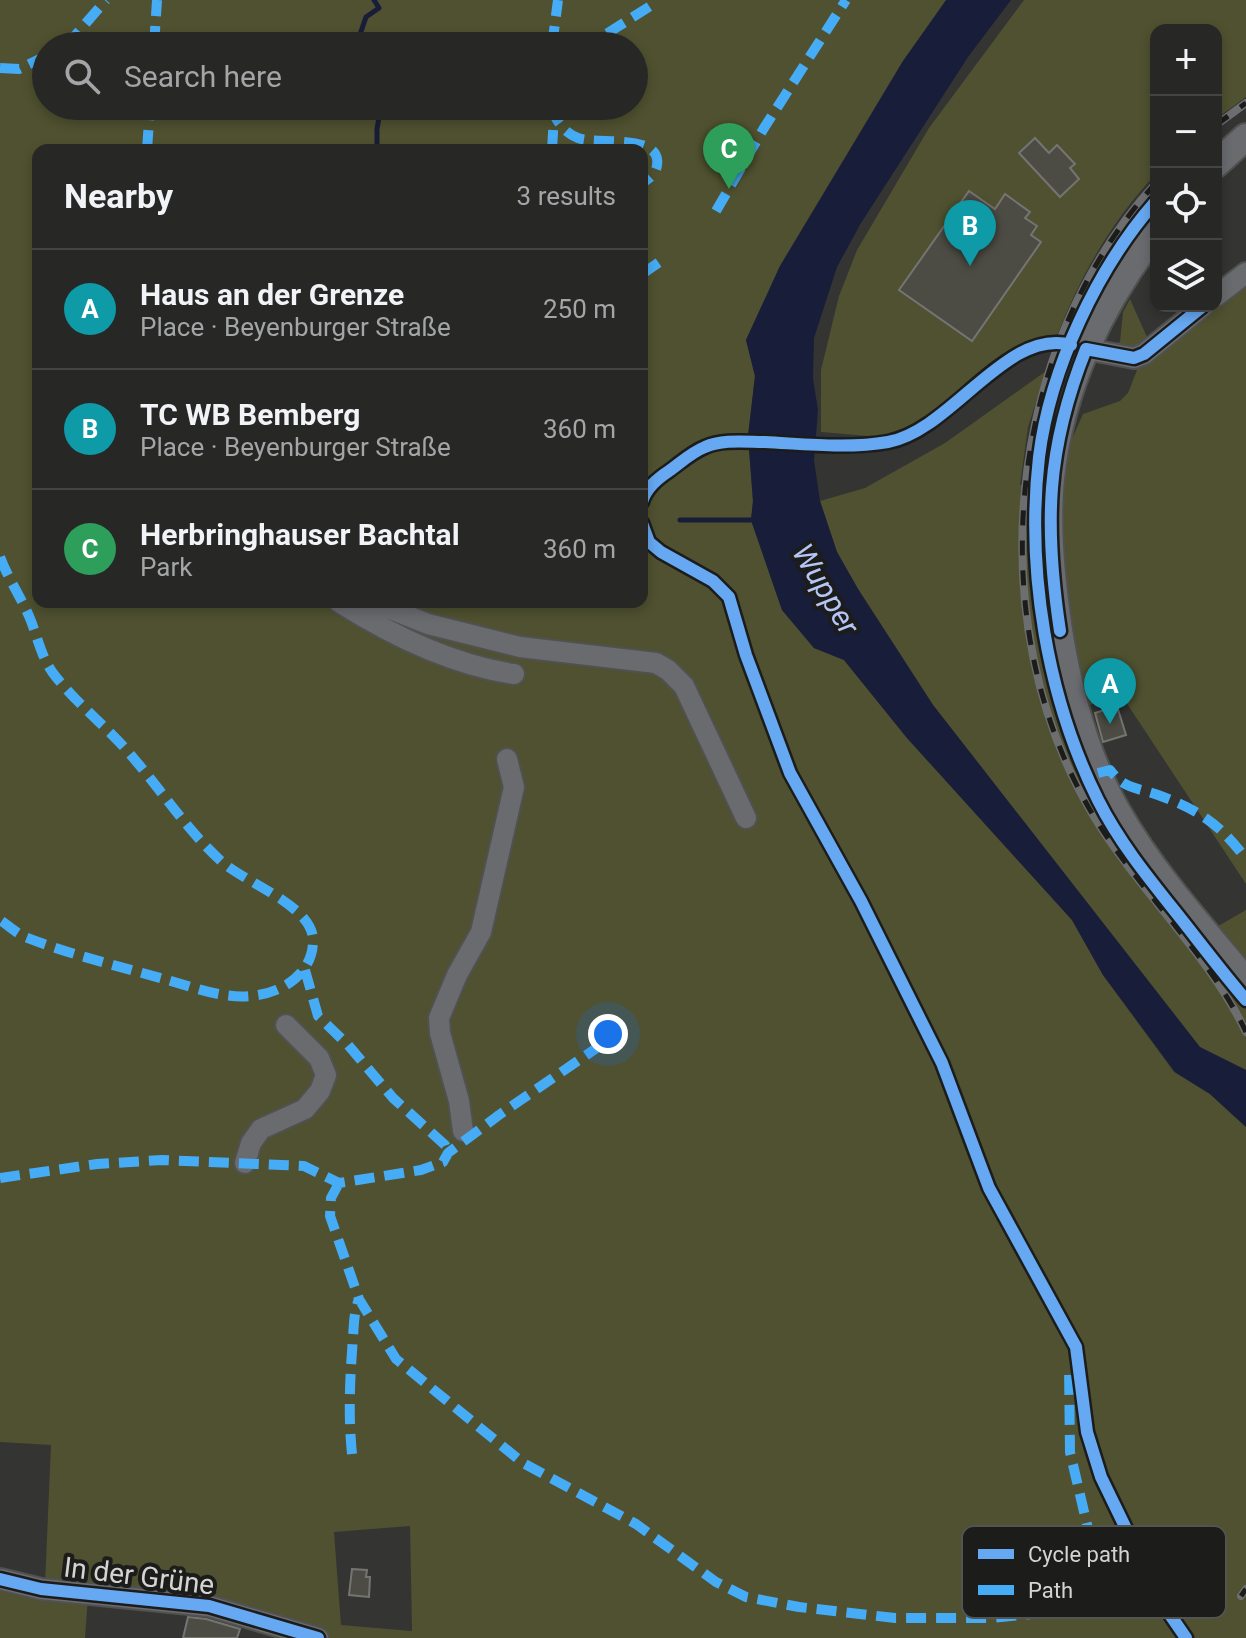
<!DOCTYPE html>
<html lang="en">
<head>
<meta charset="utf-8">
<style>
  :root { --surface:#272726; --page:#2f2f2e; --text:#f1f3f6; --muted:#a4a5a7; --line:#434443; --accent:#1a73e8 }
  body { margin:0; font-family:Roboto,sans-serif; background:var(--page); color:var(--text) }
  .controls { position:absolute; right:24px; top:24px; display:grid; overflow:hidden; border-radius:16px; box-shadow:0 4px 12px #0003 }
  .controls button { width:72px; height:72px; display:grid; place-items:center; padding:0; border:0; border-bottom:2px solid var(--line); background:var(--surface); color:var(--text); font:40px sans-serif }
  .you { position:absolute; left:608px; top:1034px; width:28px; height:28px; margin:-20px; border:6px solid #fff; border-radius:50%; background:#1a73e8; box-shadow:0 0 0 12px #1a73e833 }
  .badge { display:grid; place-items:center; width:52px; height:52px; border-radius:50%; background:var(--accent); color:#fff; font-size:26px; font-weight:700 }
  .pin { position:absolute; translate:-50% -66px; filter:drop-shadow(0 2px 4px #0008) }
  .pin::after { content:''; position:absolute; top:42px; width:28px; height:24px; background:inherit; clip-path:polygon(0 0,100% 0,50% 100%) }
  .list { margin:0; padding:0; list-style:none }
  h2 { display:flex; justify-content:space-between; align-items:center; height:104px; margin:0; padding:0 32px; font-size:34px }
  h2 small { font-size:26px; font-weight:400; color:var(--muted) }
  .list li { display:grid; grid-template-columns:52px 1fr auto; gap:24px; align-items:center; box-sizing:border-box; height:120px; padding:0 32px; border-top:2px solid var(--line) }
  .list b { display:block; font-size:30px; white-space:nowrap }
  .list p { margin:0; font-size:26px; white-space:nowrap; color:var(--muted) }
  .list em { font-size:26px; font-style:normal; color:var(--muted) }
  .icon { flex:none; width:44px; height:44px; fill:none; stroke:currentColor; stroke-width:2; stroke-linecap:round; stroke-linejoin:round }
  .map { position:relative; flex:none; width:1246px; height:1638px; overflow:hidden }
  .search { position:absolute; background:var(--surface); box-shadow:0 4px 12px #0003; left:32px; top:32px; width:616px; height:88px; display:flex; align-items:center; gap:20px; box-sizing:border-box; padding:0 28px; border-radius:44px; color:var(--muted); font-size:30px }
  .panel { position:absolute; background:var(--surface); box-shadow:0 4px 12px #0003; left:32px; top:144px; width:616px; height:464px; border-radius:16px }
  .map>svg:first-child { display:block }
  .green { fill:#4f5130; fill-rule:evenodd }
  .water { fill:#181e39 }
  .pier { fill:#343433 }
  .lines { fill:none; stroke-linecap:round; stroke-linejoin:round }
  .stream { stroke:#181e39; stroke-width:5 }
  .building { fill:#4c4c44; stroke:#747573; stroke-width:2 }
  .minor-casing { stroke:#515150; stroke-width:24 }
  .major-casing { stroke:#515150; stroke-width:30 }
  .minor { stroke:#696b6f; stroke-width:20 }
  .major { stroke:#6a6b6f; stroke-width:26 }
  .rail-casing { stroke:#6c6e6f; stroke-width:8 }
  .rail { stroke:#1c1c1b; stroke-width:5; stroke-dasharray:15; stroke-linecap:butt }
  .quiet { stroke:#46acf6; stroke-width:10; stroke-dasharray:20 10; stroke-linecap:butt }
  .cycleway-casing { stroke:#1c1c1b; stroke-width:17 }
  .cycleway { stroke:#66a8f1; stroke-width:12 }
  .labels { text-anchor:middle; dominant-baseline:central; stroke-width:8; stroke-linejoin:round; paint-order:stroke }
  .street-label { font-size:28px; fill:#d4d4d2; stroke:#1c1c1b }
  .water-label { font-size:30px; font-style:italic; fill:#b5c5f5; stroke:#1c1c1b }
  .key { fill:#1c1c1b; stroke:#535352; stroke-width:2 }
  .key-label { font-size:22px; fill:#d4d4d2 }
</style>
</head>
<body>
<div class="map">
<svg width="1246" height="1638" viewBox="0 0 1246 1638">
  <rect width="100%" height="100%" fill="#343433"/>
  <path class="green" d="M0,0H947L903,61L780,266L746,340L755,376L748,436L753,501L751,520L782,610L814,648L844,660L907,738L1072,920L1103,975L1174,1072L1210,1094L1246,1127V1638H314L208,1606L88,1596L85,1638H0V1574L45,1584L51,1445L0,1442ZM46,46H634V106H46ZM38,150H642V602H38ZM410,1526L412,1631L341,1625L334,1532Z
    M1024,0H1246V97L1216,119V30H1156V174C1113,219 1080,276 1058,334L1030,342L1005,356L935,414L912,425L879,437L821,432V370L839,296L857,250L929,128Z
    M1246,281V884L1122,696L1086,706L1124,808L1213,929L1246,910V1070L1200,1048L933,705L858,589L837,552L820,501L865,488L945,443L1046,371L1028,427L1020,485L1052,484L1083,414L1120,401L1128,393L1139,365Z
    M1130,299L1147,337L1156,338L1141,351L1121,348L1117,343L1120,342L1123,312Z"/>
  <path class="water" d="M946,0H1011L968,57L861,223L837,267L814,338L813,379L818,410L814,460L820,501L837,552L858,589L933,705L1200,1047L1246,1070V1127L1210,1094L1175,1072L1103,975L1072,920L907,738L844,660L814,648L782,610L751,520L753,501L748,436L755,376L746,340L780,266L903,61Z"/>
  <path class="pier" d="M745,436L819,437L818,451L746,448Z"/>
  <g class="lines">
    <path class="stream" d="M356,46L366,17L379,8L374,0
      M377,150V129L381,106
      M680,520H755"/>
  </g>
  <path class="building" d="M1035,138L1049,153L1057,145L1075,164L1070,168L1079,179L1060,197L1019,153Z
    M969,191L995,209L1005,194L1030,212L1025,218L1037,226L1031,235L1041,242L972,341L899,290Z
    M1117,706L1126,735L1103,742L1095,713Z
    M352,1569L367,1570L366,1577H370L369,1597L349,1595Z
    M188,1617L206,1619L240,1629L237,1638H183Z"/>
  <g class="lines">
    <g class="minor-casing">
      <path id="minor" d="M1216,296L1246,273
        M1086,349L1134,358L1144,354L1203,306
        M339,602C391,635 453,665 514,674
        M373,602L428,624L520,647L656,663L668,670L684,686L746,818
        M463,1131L459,1101L440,1033L439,1018L457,975L481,932L514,787L507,759
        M245,1163L251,1143L261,1129L305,1109L320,1091L326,1075L319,1058L286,1025
        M0,1579L41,1589L209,1606L318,1638"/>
    </g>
    <g class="major-casing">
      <path id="major" d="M1216,164L1246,137
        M1156,232C1101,303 1060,388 1051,479C1046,528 1052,581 1059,630C1069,693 1086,758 1118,813C1153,874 1202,928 1246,981"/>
    </g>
    <use href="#minor" class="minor"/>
    <use href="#major" class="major"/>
    <g class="rail-casing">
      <path id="rail" d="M1216,125L1246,103
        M1156,183C1005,348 979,623 1093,815C1138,890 1209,954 1246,1032
        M1241,1596L1246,1589"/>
    </g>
    <use href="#rail" class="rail"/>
    <path class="quiet" d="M66,46L106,0
      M154,46L157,0
      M552,46L558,0
      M580,46L603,36L652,5L656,0
      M0,68L19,69L46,56
      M550,106C556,120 563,132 578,138C597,145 662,133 657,165C656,174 649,179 642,183
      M147,150L150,106
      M552,150L554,115
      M716,211L764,128L846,0
      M642,274L664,259
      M0,557C8,578 20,596 29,616C38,637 41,659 56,677C80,707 111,730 135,760C164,794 188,831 221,861C245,883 314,906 313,941C313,971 286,991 258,995C227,1001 193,987 164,979C117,966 69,954 25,937C16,933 8,925 0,920
      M1098,773L1110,770C1125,790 1136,787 1158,795C1199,810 1220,824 1246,859
      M305,970L318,1016L348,1045L393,1098L445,1145L448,1153
      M0,1178L97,1164L162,1160L304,1166L339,1183L421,1170L443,1162L448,1153L499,1115L614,1036
      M339,1183L331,1198L330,1216L359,1299L396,1359L523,1463L636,1524L716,1582L746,1597L799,1607L895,1618H991L1063,1611L1076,1605L1085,1598L1092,1580V1546L1070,1452L1069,1365
      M352,1454C348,1414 350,1377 353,1337C354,1323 354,1312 359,1299"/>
    <g class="cycleway-casing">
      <path id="cycleway" d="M1156,201C1097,268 1050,369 1039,457C1026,571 1047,698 1098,800C1118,840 1146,875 1174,910C1198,940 1221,971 1246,1000
        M642,502C646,488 657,479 669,471C680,463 692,452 705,447C723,439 746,442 765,442C805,444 848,449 888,442C951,431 1007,327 1071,345
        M642,523L649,542L661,552L713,581L729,597L746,655L790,773L861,901L942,1063L989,1188L1076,1347L1087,1432L1101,1477L1162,1603L1186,1638
        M1060,631C1044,525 1046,449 1086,349L1134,358L1144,354L1203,306
        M0,1579L41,1589L209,1606L318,1638"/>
    </g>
    <use href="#cycleway" class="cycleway"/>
  </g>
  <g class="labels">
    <g class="street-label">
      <text transform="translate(139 1576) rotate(7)">In der Grüne</text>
    </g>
    <g class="water-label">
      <text transform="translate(826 589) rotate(59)">Wupper</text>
    </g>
  </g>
  <rect x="962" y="1526" width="264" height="92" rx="12" class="key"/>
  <rect x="978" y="1549" width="36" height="10" fill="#66a8f1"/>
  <rect x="978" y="1585" width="36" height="10" fill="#46acf6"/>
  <g class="key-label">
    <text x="1028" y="1562">Cycle path</text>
    <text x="1028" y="1598">Path</text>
  </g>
</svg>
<div class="controls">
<button>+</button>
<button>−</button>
<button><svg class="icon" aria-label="locate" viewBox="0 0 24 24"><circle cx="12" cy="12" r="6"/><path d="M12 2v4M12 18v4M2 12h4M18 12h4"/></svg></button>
<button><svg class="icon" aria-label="layers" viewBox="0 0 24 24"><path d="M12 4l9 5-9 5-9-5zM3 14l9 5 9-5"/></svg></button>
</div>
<div class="you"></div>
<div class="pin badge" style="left:1110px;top:724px;background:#0f9aa8">A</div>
<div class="pin badge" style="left:970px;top:266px;background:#0f9aa8">B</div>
<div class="pin badge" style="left:729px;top:189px;background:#2e9e5b">C</div>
<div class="search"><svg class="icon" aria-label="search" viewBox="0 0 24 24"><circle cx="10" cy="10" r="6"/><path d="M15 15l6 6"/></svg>Search here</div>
<section class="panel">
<h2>Nearby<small>3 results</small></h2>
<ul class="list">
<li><span class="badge" style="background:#0f9aa8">A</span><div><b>Haus an der Grenze</b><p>Place · Beyenburger Straße</p></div><em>250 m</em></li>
<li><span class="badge" style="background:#0f9aa8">B</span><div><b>TC WB Bemberg</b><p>Place · Beyenburger Straße</p></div><em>360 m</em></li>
<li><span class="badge" style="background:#2e9e5b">C</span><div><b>Herbringhauser Bachtal</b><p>Park</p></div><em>360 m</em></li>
</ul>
</section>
</div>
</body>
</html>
